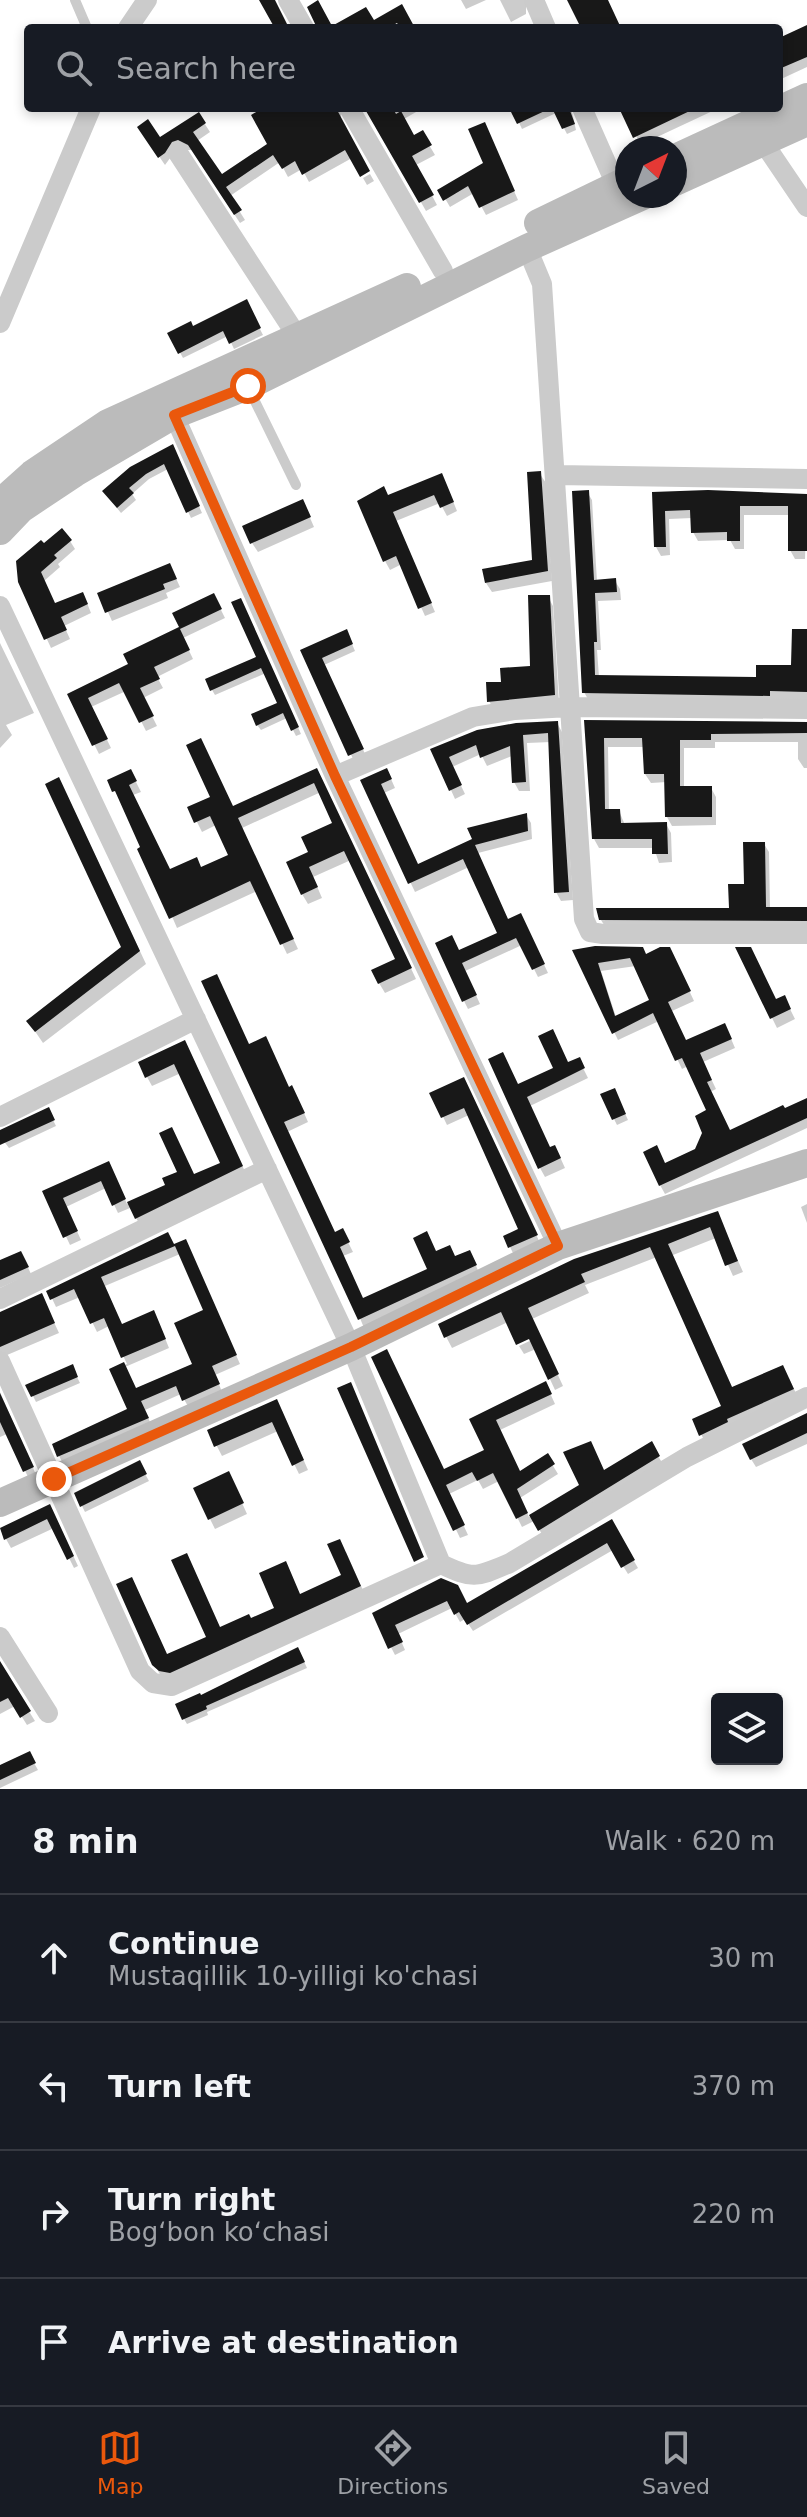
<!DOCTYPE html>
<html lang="en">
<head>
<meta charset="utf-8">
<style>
  :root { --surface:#171b24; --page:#20242c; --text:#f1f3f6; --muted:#9ea1a6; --line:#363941; --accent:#ea580c }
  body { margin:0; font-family:"DejaVu Sans",sans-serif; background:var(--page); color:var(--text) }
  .controls { position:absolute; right:24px; bottom:24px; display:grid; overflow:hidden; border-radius:8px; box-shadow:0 4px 12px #0003 }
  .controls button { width:72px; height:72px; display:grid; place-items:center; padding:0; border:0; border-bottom:2px solid var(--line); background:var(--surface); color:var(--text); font:40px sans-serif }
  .compass { position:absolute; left:615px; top:136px; width:72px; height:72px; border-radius:50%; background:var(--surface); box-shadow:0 4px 12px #0003; rotate:42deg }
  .stop { position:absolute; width:24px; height:24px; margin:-18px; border:6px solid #ea580c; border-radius:50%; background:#fff }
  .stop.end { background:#ea580c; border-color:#fff; box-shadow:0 2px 8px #0008 }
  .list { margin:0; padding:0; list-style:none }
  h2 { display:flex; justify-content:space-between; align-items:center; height:104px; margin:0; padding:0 32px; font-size:34px }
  h2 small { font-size:26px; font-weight:400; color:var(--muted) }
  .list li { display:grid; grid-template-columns:52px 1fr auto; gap:24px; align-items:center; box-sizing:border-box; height:128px; padding:0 32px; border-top:2px solid var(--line) }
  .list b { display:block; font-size:30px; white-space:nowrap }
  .list p { margin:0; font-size:26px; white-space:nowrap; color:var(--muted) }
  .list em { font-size:26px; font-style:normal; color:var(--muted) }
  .icon { flex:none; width:44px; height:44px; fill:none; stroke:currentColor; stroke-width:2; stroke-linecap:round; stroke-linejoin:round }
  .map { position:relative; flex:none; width:807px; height:1789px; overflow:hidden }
  .search { position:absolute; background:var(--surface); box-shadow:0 4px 12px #0003; left:24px; right:24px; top:24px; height:88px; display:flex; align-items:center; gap:20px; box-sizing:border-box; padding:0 28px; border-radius:8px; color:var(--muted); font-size:30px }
  .sheet { height:616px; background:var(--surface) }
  nav { display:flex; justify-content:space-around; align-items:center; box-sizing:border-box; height:112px; border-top:2px solid var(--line); background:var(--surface); font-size:22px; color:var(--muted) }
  nav a { display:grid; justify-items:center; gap:4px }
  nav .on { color:var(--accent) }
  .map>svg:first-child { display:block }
  .shadow { fill:#0003; fill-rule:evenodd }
  .building { fill:#181818; fill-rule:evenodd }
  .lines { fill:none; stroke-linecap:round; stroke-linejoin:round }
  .lane { stroke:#cbcbcb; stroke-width:10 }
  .street { stroke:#cbcbcb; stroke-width:20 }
  .secondary { stroke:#bbb; stroke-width:28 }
  .route { stroke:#ea580c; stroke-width:10 }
</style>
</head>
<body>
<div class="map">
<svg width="807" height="1789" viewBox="0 0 807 1789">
  <rect width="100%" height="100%" fill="#fff"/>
  <path class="shadow" d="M461,0H486L466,9Z
    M500,0H526V14L511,22Z
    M807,27V67L779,80V40Z
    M267,108H347L341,112V125L352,158L309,182L302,169L288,177L280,162L230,196L245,220L240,223L192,150H176L165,165L145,136L159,140L199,115L210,132L197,141L222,177L270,144Z
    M363,108H423L404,119L414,137L422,133L435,155L416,165L437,205L426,211L368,110Z
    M523,108H571L576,130L567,134L556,113L522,129L514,112Z
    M625,108H719L640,145Z
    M488,132L518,200L486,215L474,193L450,207L440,190L486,163Z
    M370,174L374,181L367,185L363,178Z
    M246,302L263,335L234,349L228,336L183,358L170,334L193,329Z
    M175,452L202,513L191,518L168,469L149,479L132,494L136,500L121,513L108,497Z
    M540,474L546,483L552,581L492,592L486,583L534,561Z
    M446,484L457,511L447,516L440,503L396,521L435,612L425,616L402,564L390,570L385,561L388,498Z
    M587,492L592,500L597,581H615L620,589L621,600L598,601L601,650H597L599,677L758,679L793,667L807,633V700L589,701L584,692Z
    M654,494L807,496L805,559H795L790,550V515H744V549H735L730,540L698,541L693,532L692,518L669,519L670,555L661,556L656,547Z
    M307,511L314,527L258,552L252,543Z
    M70,541L75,549L58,564L60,567L44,581L55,606L87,603L91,613L64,626L70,639L51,648L20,581L43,545Z
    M174,574L180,587L166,593L168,598L112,621L100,594Z
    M548,597L553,606L559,703L494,710L489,701L503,684L532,668Z
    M218,604L225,618L183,638L193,659L157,677L163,688L143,698L157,726L146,731L126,691L91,707L111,748L99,754L69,694L131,664L126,655L182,628Z
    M244,606L301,734L296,736L287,718L261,730L257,725L279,704L266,673L215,695L212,690L258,658Z
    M349,637L355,651L324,665L366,756L354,761L303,651Z
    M0,643L34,713L6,725L12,735L0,748Z
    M586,722L807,724V768H804L798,759V742H715V748H684V788H711L716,797V825L672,826L667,817V782L651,783L645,774L644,747H608L609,811H619L625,825L666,824L671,833L672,862L659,863L654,848H599L594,839Z
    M557,723L562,732L573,900L561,901L556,892L551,742L527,743L530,791H519L514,782L512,756L487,766L481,754L452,767L465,794L455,799L433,750Z
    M131,772L141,792L133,795L170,871L201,869L230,856L216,825L202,832L190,808H233L322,780L416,979L385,993L379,983L398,960L351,860L313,877L322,898L308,904L302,894L310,853L335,824L321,792L242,828L298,949L287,954L257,891L177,928L122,801L109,781Z
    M391,779L395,788L384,793L418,866L526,815L531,823L532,839L478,853L508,921L525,924L548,973L538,977L522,945L465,971L480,1004L468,1009L464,1001L459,952L499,934L469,867L415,892L362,781Z
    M65,791L146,964L43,1043L28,1021L123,948Z
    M764,844L769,852L770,909H807V929L606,928L601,920L731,910L746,886Z
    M738,949L776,1001L789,1007L795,1019L777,1028Z
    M575,952L674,958L694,1001L672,1011L686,1042L729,1034L735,1048L703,1062L716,1089L710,1092L730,1133L807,1100V1128L665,1194L660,1185L665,1165L696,1150L705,1133L709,1111L688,1066L682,1069L659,1021L618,1040ZM636,966L652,1001L616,1017L601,971Z
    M249,1046L297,1097L308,1122L287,1132L335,1234L347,1240L353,1252L343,1256L363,1301L430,1270L436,1253L474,1261L480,1275L364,1328Z
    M190,1052L247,1176L142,1228L130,1208L118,1213L106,1188L66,1207L81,1240L70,1245L45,1192L112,1171L127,1204L222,1164L181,1073L152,1086L147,1077Z
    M579,1060L588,1078L530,1106L550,1149L560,1157L565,1168L545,1177L540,1168L518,1086Z
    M467,1087L540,1243L514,1255L505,1237L521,1230L469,1115L447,1125L432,1094Z
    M617,1096L628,1120L617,1125L614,1119Z
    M48,1110L56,1126L9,1148L0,1136V1131Z
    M807,1204V1223L801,1207Z
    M717,1213L743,1272L733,1276L716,1238L673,1255L733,1389L789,1378L799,1400L707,1446L694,1420L724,1407L657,1257L585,1285L589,1293L532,1319L563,1386L555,1390L536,1349L524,1354L519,1346L538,1337L508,1322L452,1348L440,1325Z
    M185,1241L240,1364L215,1375L223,1394L189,1408L181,1394L145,1410L152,1427L64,1465L59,1456L129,1410L112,1370L127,1364L109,1326L97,1332L80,1297L56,1307L49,1292ZM180,1254L206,1311L194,1365L136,1390L125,1367L169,1348L158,1321L122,1326L105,1286Z
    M24,1259L31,1274L0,1288V1262Z
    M46,1305L59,1333L0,1358V1313Z
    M374,1357L444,1471L486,1451L472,1420L550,1393L555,1404L500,1430L520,1474L547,1456L558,1474L520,1498L529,1517L651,1444L664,1466L545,1539L534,1521L522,1527L499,1481L483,1489L478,1480L449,1494L468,1535L460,1538Z
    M75,1373L80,1383L36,1402L28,1386Z
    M0,1392L37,1477L30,1481L7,1434L0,1437Z
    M282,1411L308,1470L299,1474L278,1431L222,1456L209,1431Z
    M807,1416V1444L756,1467L751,1459Z
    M139,1463L149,1481L85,1512L82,1506Z
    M233,1483L247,1514L215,1529L195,1489Z
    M55,1516L78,1566L74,1568L54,1528L11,1548L1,1530Z
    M611,1522L638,1568L628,1574L613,1550L473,1631L465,1619L460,1622L452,1608L398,1634L405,1650L395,1655L374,1614L441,1580L467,1606Z
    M346,1552L366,1597L177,1683L161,1676L154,1664L167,1656L209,1638L221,1629L251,1620L343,1576Z
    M301,1655L307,1668L207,1712L208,1715L187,1724L184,1719L200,1698Z
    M0,1665L35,1721L27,1725L15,1706L0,1714Z
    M29,1754L38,1770L0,1788V1767Z"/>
  <path class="building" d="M259,0H275L289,28H269L273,25Z
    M318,0L332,26L366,7L374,20L402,4L415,28H400L397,23L388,28H317L307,7Z
    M567,0H608L621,28H581Z
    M807,25V57L779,69V38Z
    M263,108H336L370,171L360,177L345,150L302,175L295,161L282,169L273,155L226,187L242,210L234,215L188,145L178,140L172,142L165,153L158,158L137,127L148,119L160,137L199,112L206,123L193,132L222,174L267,144L251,115Z
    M370,108H393L396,114L401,111L414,135L423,130L432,145L412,156L434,195L419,203L366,111Z
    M519,108H551L517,124L511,112Z
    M552,108H569L575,124L562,129Z
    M619,108H696L633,138Z
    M485,122L515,191L479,208L468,186L443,201L437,190L483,163L468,129Z
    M247,299L261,328L229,344L223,331L178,354L167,333L191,321L193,326Z
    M173,444L200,506L186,513L164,464L146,474L129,488L134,493L117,508L102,491L130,467Z
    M541,471L548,571L485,583L482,569L532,560L527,472Z
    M442,473L454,502L440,508L434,495L393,512L432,603L418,609L396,556L383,562L357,501L384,486L388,495Z
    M589,490L594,580L616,578L617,592L595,593L597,642H594L595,675L756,677V665H791L792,629H807V692L770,691V696L582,693L572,491Z
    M708,490L807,494V551H788V506H740V541H727V532L691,533L690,510L665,511L666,547H654L652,492Z
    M303,499L311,517L250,544L242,526Z
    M62,528L72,540L54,555L57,558L41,572L55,603L83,592L88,604L61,617L67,630L44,640L18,582L16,561L41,540L44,543Z
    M170,563L177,579L163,584L165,589L105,613L97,593Z
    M214,593L222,609L180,629L190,650L154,667L160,679L140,688L154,716L139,723L119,683L88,698L108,739L92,746L67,694L128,664L123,654L179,627L172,613Z
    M528,595H550L555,695L487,702L486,682H501L500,668L530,666Z
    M241,598L299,727L291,731L283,713L256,726L251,714L277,703L261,668L210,691L205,679L256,657L231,602Z
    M347,629L353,644L322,658L364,749L348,756L300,650Z
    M584,720L807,722V733L711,734V740H680V786H712V817H665L664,774H644L642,738H604L605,809H620L621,823L667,822L668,854H652V839H592Z
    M558,721L569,892L554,893L548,733L523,735L526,782L512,783L510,746L480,758L476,745L449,757L462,785L449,791L430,749L477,730L516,723Z
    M201,738L233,806L317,768L412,968L378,984L371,970L395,959L344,851L309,867L318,887L301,895L286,862L308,852L301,837L332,823L314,783L238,818L294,939L280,945L250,881L169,919L137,849L140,847L115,791L112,792L107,780L131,769L137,781L129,785L170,869L197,857L201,867L228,855L210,816L194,823L187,807L210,797L186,745Z
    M387,768L392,779L381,784L418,864L472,839L467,828L527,813L528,831L475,845L508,919L521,913L545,964L532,970L516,938L462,963L477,995L462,1002L435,943L452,935L459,950L497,933L463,859L408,884L360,780Z
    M59,777L140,951L35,1032L26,1021L121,947L45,784Z
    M743,842H765L766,907H807V921L599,920L596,908H729L728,884H744Z
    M595,946L643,947L646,954L660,947H670L691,991L668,1002L686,1040L725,1023L732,1039L700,1053L712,1080L707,1082L730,1130L783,1105L785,1108L807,1098V1118L659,1186L643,1152L657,1145L665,1163L695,1149L702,1133L695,1116L706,1110L682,1058L675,1061L653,1013L612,1034L572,950ZM630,958L649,1000L615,1016L598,963Z
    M735,947H751L776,999L785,995L791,1009L770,1019Z
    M217,974L249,1044L266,1036L289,1087L292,1085L305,1113L284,1122L335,1232L343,1228L350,1242L340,1247L363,1298L427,1269L413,1238L427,1231L436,1251L450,1245L455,1256L470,1250L477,1265L358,1320L201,981Z
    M553,1029L568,1062L580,1057L585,1068L527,1097L550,1147L555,1145L561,1158L538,1169L488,1059L503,1052L518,1084L553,1068L538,1036Z
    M185,1040L243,1166L135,1219L127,1202L165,1185L162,1178L177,1172L159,1133L172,1127L194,1174L220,1163L174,1064L145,1078L138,1062Z
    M464,1077L538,1235L508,1248L503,1236L518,1229L464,1108L441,1118L429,1093Z
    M615,1088L626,1114L612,1120L600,1094Z
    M49,1107L55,1120L0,1145V1130Z
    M109,1161L126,1199L112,1206L101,1181L63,1198L78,1231L63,1238L42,1191Z
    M718,1211L738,1261L725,1266L710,1227L668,1244L732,1387L783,1365L794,1389L727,1419L728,1422L699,1436L692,1419L721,1406L650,1247L581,1274L585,1282L528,1308L559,1374L548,1380L529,1339L516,1345L501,1312L444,1338L438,1324L574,1259Z
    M168,1232L174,1244L186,1239L237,1355L212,1366L220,1384L182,1401L176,1386L141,1401L149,1418L57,1457L52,1444L127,1409L109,1369L124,1362L136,1388L192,1364L174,1323L203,1310L175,1246L101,1277L122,1324L154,1310L166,1339L121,1358L104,1318L90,1324L74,1289L50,1300L46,1291Z
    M21,1251L29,1267L0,1280V1260Z
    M42,1293L55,1323L0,1347V1312Z
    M387,1349L444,1469L484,1450L469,1419L546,1381L552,1394L496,1420L520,1471L548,1453L555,1464L517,1489L528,1513L516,1519L493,1473L477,1481L472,1472L446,1485L465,1525L453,1531L371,1357Z
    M73,1364L78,1377L31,1397L25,1385Z
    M351,1382L424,1557L414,1562L337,1388Z
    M0,1393L34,1467L23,1472L0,1422Z
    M277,1399L304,1460L292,1466L272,1422L214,1447L207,1430Z
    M807,1413V1433L750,1460L742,1444Z
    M591,1441L604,1470L652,1441L660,1456L538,1531L529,1515L579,1485L563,1452Z
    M140,1460L147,1474L80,1507L74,1493Z
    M229,1471L244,1503L208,1520L193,1488Z
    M50,1504L74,1556L67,1560L47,1519L4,1540L0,1528Z
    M612,1519L635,1560L621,1568L607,1543L467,1625L459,1612L454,1615L447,1601L395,1625L403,1642L388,1649L372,1613L441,1578L458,1585L467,1603Z
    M340,1539L361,1586L170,1673L159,1671L152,1665L116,1584L132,1577L167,1654L206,1637L171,1560L187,1553L220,1627L249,1614L251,1618L274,1608L259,1573L286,1561L300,1594L341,1575L327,1544Z
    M298,1647L305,1662L206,1706L207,1709L182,1720L175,1704L200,1693L201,1695Z
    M0,1661L31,1711L20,1718L8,1698L0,1702Z
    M30,1751L36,1763L0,1780V1765Z"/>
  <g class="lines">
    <path class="lane" d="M75,0L87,28
      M248,387L296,485"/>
    <path class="street" d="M288,0L304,28
      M534,0L546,28
      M128,28L147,0
      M349,108L443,271
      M582,108L616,185
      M763,142L807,207
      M178,153L297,336
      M527,248L542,284L584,919L590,932L603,934H807
      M0,323L91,108
      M174,415L335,776L558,1246
      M556,475L807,479
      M0,606L351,1347L441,1564L172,1686L153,1683L140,1671L0,1361
      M335,776L473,717L515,710L570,707L807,709
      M0,1117L196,1019
      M0,1299L267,1169
      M441,1564C474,1580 477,1577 510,1563L687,1457L807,1397
      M0,1637L48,1713"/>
    <path class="secondary" d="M675,158L807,97
      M675,182L807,122
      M538,223L627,180
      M0,503L32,474L108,423L407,287
      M0,531L21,509L75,473L174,415L248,386L527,248L643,196
      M0,1503L351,1347L558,1246L807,1163"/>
  </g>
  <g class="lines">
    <path class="route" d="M54,1479L351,1347L558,1246L335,776L174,415L248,386"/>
  </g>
</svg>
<div class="controls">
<button><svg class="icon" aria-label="layers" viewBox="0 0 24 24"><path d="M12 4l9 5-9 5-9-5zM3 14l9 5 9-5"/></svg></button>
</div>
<svg class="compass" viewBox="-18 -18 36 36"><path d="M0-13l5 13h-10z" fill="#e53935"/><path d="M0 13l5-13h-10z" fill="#9ea1a6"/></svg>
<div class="stop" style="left:248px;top:386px"></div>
<div class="stop end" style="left:54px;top:1479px"></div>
<div class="search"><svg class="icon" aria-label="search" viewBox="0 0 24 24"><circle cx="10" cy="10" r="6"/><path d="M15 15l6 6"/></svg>Search here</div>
</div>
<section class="sheet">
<h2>8 min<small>Walk · 620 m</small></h2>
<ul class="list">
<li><svg class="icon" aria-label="ahead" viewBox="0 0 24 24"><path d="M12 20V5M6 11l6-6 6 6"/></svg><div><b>Continue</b><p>Mustaqillik 10-yilligi ko'chasi</p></div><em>30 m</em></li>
<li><svg class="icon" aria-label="left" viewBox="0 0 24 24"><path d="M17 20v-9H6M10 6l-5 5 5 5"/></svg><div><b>Turn left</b></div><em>370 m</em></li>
<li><svg class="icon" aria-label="right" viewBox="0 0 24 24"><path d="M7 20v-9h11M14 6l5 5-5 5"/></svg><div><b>Turn right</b><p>Bogʻbon koʻchasi</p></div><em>220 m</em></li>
<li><svg class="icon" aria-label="arrive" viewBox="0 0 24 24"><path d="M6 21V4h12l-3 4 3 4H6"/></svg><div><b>Arrive at destination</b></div></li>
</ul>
</section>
<nav>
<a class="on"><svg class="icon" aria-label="map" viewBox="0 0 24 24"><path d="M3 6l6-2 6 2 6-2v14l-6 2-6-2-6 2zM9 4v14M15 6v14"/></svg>Map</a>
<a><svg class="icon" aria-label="directions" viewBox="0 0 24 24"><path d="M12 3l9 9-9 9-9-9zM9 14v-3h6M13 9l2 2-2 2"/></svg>Directions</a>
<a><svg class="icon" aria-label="saved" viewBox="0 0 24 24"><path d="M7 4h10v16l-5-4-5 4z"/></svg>Saved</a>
</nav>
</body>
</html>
